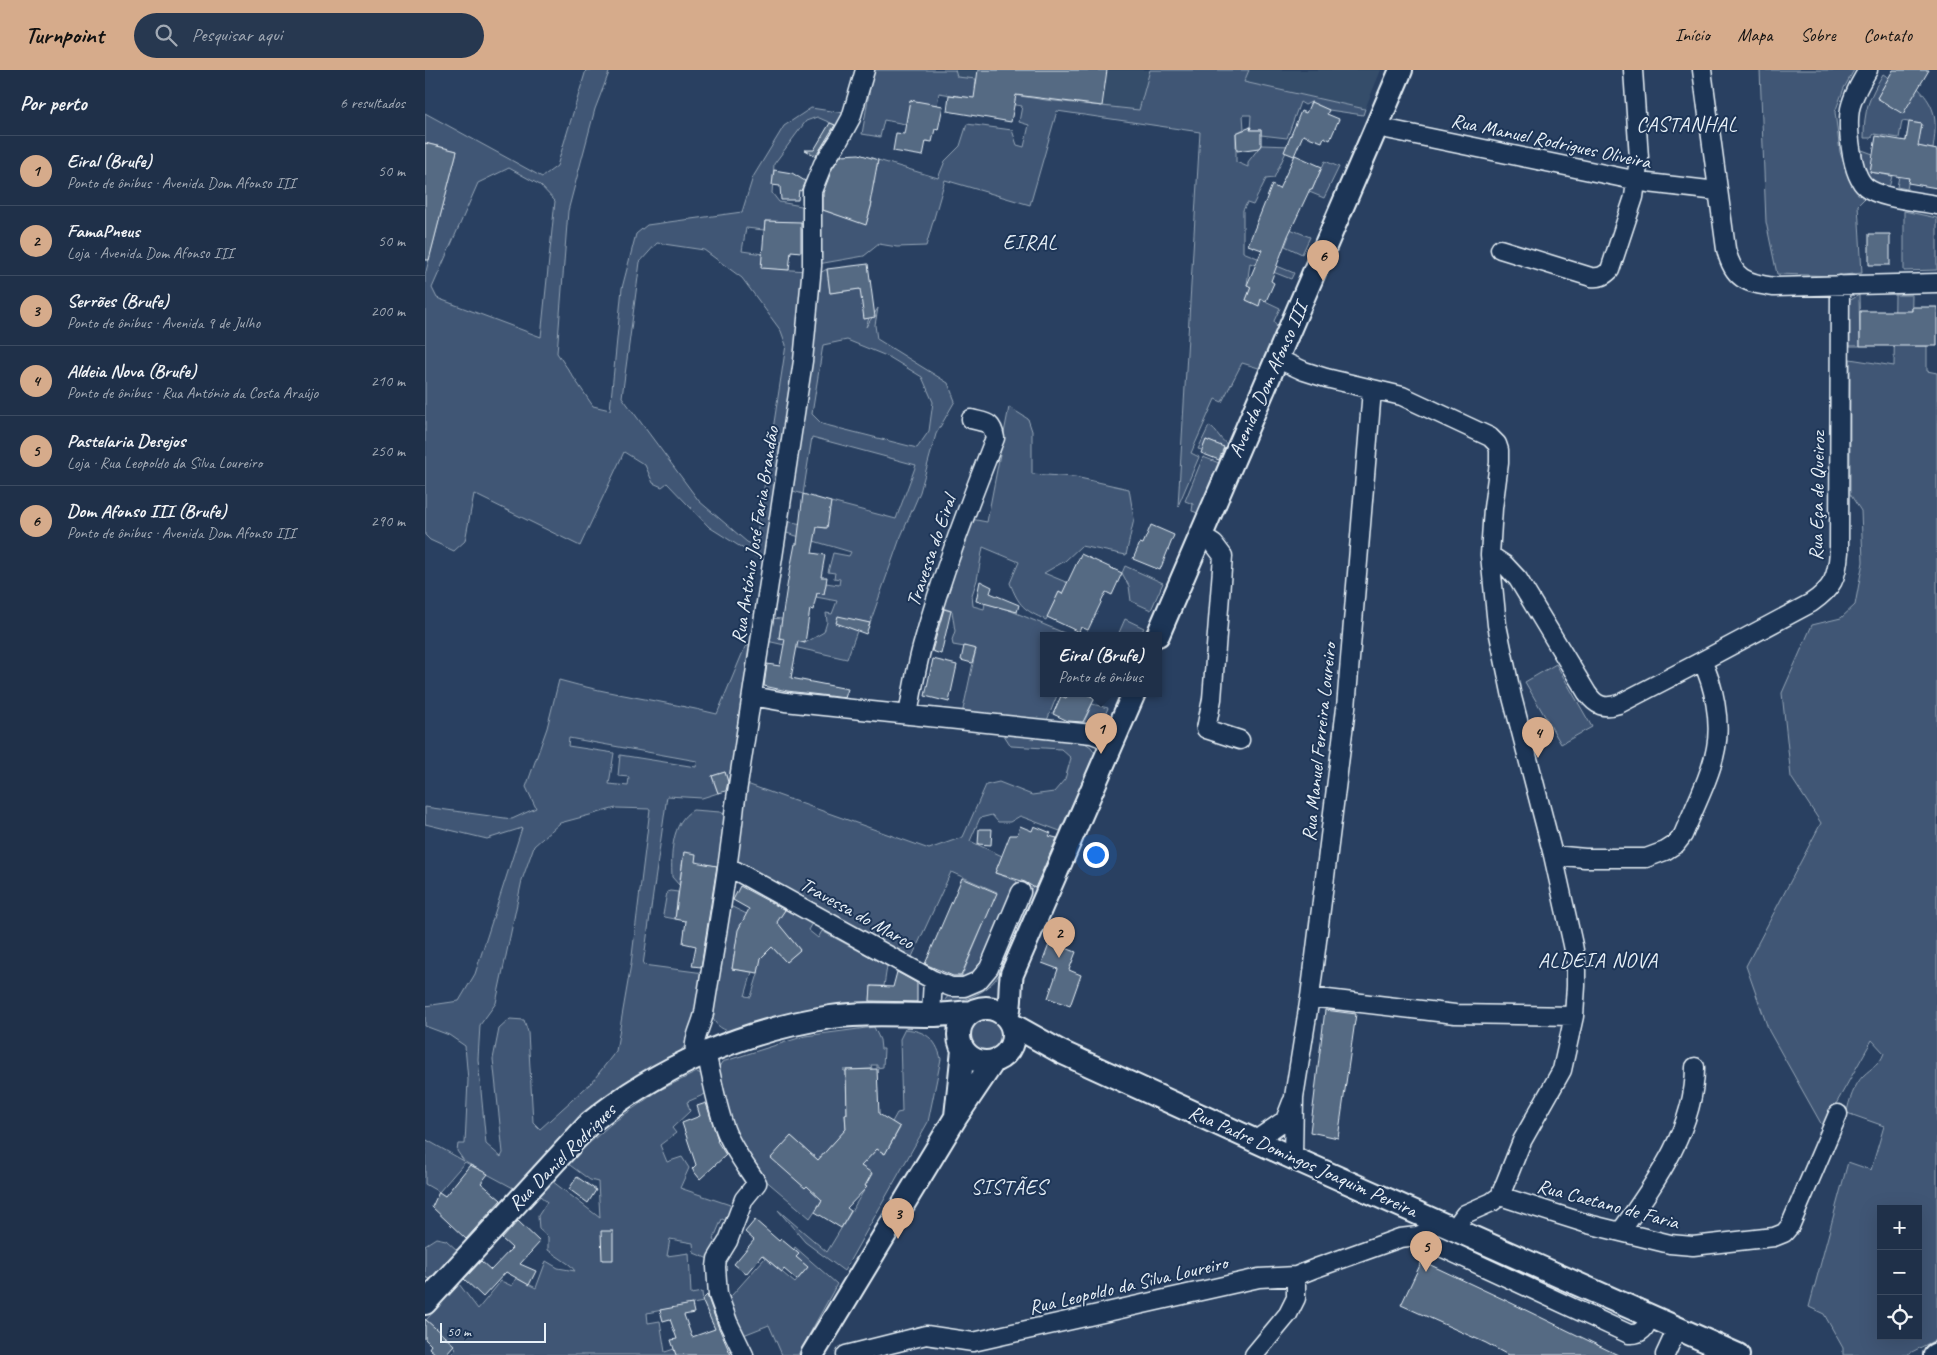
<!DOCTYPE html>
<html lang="pt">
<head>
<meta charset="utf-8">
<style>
  :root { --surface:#1f3049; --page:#273850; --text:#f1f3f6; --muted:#a1a9b4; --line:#3c4b61; --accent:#d6ab8b }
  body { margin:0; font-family:Caveat,sans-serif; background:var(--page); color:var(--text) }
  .controls { position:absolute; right:15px; bottom:15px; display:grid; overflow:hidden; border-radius:0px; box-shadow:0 5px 20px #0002 }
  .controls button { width:45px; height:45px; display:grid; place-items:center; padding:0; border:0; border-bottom:1px solid var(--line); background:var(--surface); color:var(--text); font:25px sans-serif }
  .scale { position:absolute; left:15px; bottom:12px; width:106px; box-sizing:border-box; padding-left:5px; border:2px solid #e8f1f8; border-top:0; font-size:14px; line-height:18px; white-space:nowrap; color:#e8f1f8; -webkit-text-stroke:4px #1d3557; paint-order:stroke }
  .you { position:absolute; left:670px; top:784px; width:18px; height:18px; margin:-12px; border:4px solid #fff; border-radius:50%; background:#1a73e8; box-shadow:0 0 0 8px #1a73e833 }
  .badge { display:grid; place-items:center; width:32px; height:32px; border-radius:50%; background:var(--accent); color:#111; font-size:16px; font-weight:700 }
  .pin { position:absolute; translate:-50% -41px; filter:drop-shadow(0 1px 2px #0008) }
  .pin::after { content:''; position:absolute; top:26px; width:18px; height:15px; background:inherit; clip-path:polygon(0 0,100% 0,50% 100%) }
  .popup { position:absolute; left:615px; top:562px; width:122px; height:65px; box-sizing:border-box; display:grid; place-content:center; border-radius:0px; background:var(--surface); filter:drop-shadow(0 1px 4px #0005); font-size:16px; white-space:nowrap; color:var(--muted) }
  .popup b { font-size:19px; color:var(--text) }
  .popup::after { content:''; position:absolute; left:50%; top:100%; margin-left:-10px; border:10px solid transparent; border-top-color:var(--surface) }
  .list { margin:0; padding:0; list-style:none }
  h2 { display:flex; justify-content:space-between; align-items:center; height:65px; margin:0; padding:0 20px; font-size:21px }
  h2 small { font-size:16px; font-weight:400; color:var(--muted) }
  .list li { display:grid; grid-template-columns:32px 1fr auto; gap:15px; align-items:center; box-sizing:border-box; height:70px; padding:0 20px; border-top:1px solid var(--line) }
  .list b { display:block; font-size:19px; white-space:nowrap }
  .list p { margin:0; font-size:16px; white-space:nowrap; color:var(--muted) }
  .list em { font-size:16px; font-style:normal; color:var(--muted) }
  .icon { flex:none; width:28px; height:28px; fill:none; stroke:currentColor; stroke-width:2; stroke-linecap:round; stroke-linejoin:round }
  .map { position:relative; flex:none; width:1512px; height:1285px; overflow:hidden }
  header { display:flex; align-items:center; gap:30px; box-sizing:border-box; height:70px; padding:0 25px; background:var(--accent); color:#111 }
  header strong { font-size:24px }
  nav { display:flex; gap:28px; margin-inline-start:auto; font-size:18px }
  .search { width:350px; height:45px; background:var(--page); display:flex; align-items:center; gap:12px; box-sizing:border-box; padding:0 18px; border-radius:28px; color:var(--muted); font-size:19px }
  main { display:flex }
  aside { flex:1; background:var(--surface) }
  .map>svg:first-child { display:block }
  .built { fill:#364d6b }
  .green { fill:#415774; stroke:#94a4b6; fill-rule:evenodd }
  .building { fill:#556a83; stroke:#e8f1f8 }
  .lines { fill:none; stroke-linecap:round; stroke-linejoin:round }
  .minor-casing { stroke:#e8f1f8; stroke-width:21 }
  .major-casing { stroke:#e8f1f8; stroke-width:26 }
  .minor { stroke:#1d3557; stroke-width:18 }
  .major { stroke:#1d3557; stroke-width:22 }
  .labels { text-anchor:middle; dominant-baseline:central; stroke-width:4; stroke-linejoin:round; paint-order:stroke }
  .street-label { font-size:20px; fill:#e8f1f8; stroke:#1d3557 }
  .neighbourhood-label { font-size:21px; letter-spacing:1px; fill:#e8f1f8; stroke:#1d3557 }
</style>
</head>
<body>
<header>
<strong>Turnpoint</strong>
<div class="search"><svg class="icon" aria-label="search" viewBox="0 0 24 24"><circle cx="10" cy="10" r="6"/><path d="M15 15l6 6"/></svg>Pesquisar aqui</div>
<nav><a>Início</a><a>Mapa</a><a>Sobre</a><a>Contato</a></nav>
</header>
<main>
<aside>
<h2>Por perto<small>6 resultados</small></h2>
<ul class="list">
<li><span class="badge">1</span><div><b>Eiral (Brufe)</b><p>Ponto de ônibus · Avenida Dom Afonso III</p></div><em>50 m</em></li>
<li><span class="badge">2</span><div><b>FamaPneus</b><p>Loja · Avenida Dom Afonso III</p></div><em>50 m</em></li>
<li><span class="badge">3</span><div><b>Serrões (Brufe)</b><p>Ponto de ônibus · Avenida 9 de Julho</p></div><em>200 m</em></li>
<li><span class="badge">4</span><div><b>Aldeia Nova (Brufe)</b><p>Ponto de ônibus · Rua António da Costa Araújo</p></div><em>210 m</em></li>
<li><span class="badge">5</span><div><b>Pastelaria Desejos</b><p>Loja · Rua Leopoldo da Silva Loureiro</p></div><em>250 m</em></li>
<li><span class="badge">6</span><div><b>Dom Afonso III (Brufe)</b><p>Ponto de ônibus · Avenida Dom Afonso III</p></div><em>290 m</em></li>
</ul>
</aside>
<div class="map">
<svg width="1512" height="1285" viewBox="0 0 1512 1285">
  <rect width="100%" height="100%" fill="#294061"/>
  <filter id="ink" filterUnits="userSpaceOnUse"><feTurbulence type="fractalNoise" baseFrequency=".02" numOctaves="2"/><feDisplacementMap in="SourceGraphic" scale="10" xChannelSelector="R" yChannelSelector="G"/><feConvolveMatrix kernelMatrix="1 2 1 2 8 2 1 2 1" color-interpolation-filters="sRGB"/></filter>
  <g filter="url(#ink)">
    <path class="built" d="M448,0H804L821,8L824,0H956L940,39L819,12L758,60L447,13Z"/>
    <path class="green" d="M161,0H185L170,39L143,141L132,283L168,336L185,340L197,218L211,164L222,155L317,142L328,107L359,56L386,38L419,43L415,57L392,47L381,51L349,94L347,123L354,132L382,137V153L340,151L339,160L321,158L317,181L338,184L337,198L382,201L341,493L284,457L242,413L237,417L228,413L220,395L199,382L155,476L49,424L40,471L29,481L5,470L0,465V205L32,81L0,73V43L117,107L132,96ZM84,98L115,115L130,131L116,267L12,228L7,218L53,113ZM232,173L279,180L317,208L356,261L361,275L330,476L322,472L274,431L197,327L215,192Z
      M448,0H530L532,7L551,9L550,19L621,30L714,40L725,0H824L819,12L940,39L938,45L904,40L886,32L880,35L875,32L862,68L836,65V60H825L826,45H818L819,59L811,63V92L823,97V92L836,75L867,76L861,82L849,108L841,109L828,135L822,133L818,140V182L869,203L866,209L825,193L822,215L826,217L821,230L834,235L836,229L855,238L849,251L853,259L837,299L817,293L797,332L790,329L766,383L774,387L753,436L775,62L632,41L605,135L520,110L501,176L472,177L454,174L439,186L393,194L394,139L441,154L447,134L441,131L443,114H449L453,90L513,108L520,91L535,76L542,54L587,60L592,75L599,77L604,55L594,52L597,36L514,23L512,35L485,31L482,49L492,51L491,56L459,50L455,67L437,64Z
      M1335,0H1429L1419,18L1410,42L1415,82L1424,109L1440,128L1433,135L1437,203L1410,206L1352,204L1341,152Z
      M1458,4L1464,8L1452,28L1475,41L1493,18C1512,38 1512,51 1508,79L1490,76L1482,119L1472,117L1482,63L1495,65L1497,54L1477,51L1474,68L1449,64L1446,68H1439C1439,39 1444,28 1458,4Z
      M1437,80L1448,84L1445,102L1467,106L1464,118C1439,110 1439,106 1437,80Z
      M900,91L914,97L899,128L872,117L874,114L887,120Z
      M1479,141L1512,148V200L1479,201Z
      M835,147L885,167L877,184L860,176L864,166L832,153Z
      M402,199L405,223L435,219L448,236L441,257L453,238L450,255L452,269L523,313L530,331L511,364L495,422L474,471L445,553L429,550L432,561L422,589L342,571L346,548L357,549L354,568L380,573L399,562L402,552L401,543L407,544L412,531L391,527L392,523L399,524L401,513L414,515L415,509L409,508L410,503L403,502L408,483L424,486L426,482L358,462L360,451L401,458L406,432L471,449L491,395L387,367L378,424L365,420L393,204ZM422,270L464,287L497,307L508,332L504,361L492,378L397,354L387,344L398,275Z
      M1434,225L1435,276H1425L1424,231Z
      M1470,225H1487L1486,276H1502V301L1512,303V1269L1481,1285H1418V1278L1399,1244L1384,1237L1423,1092L1446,1100L1459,1056L1422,1043C1423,1032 1430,1014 1438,1006C1447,997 1455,995 1459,983L1447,970L1398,1057L1344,961L1321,896L1396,753L1366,707L1357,623L1387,555L1416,548L1430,535L1438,492L1436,441L1425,424V289L1469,296ZM1456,1139H1493V1266H1456Z
      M584,337L603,349L607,361V404L650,407L704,419L709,449L701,485L656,476L640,491L619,503L648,515L643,526L634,522L621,550C599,540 594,536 585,513L594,492L558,477L552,510L547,525L548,536L559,539L560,533L584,540L644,565H618V623H633L621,653L537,644L551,579L528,575L527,570L530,561L527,541L515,537L546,449L562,452Z
      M784,356C793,361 795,371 805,376L803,379L781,370L777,380L773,379Z
      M778,387L797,394L776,444L767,441L768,434L760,431Z
      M700,496L738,513L726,540L706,531L704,516L697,503Z
      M700,549L719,558L715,565H693Z
      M328,574L305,719L300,702L287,706L293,723L277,728L242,726L218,895L279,903L263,972L252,985L90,1119L40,1092L14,1122L0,1114V1069L39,1091L32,1081L33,1074H40L43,1010L40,976L24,965L0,956V936L34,931L50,904L97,758L62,769L0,754V737L87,749L111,738L101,717L122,658L134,610C186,625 240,631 292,644L320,577ZM144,668L272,691L271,697L195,685L193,706L204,707L203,716L184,714L189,683L143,676ZM191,738L225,739L206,894L191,981L167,1012L115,1059L108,1052L103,962L99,950L85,949L74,959L68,989L78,1083L76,1087L61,1074L53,989L55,955L71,933L97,810L109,776L135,753Z
      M1131,594L1167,657L1136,674L1100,612Z
      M667,634L683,638L674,659L657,657Z
      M577,662L657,671L666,677L670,683L635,761L595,746L585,752H573L567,745L555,748L545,771L577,786L570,803L592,811L551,905L534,913L572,822L526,802L486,889L310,790L322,714L504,779L538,767L561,715L574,712L607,725L629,722L640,709L646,688L636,679L586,676Z
      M268,740L295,742L303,746L295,797L281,794L276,818L259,782L254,815L247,807C246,785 246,752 268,740Z
      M607,817L613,819C602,846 584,901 562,918C549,928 533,931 519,936V931L524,925L542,922L581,879Z
      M245,821L253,822L250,849L240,847L238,845L242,822Z
      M342,825L359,832L387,853L383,860L393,868L397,861L462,896L459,916H446L445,933L407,938L305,962C295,958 290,955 286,944L303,835L330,848L317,852L314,858L307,899L327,902L320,926L326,927L333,904L336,882L347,877L361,892L375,880L350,851L361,839Z
      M545 966a18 18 0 1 1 36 0a18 18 0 1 1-36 0Z
      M449,957L455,970L456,979H459L458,997L452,998V995H446L447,999L418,1000L421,1002L422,1044H420L421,1059L393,1090L366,1066L347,1088L380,1118L382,1116L397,1130L385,1148L332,1103L304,1054L292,1000L297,992L380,966Z
      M480,959C500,961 511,968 516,989L503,1052L419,1201L380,1172L353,1140L402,1182L441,1117L440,1116L447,1104L436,1096L452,1079L460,1084L475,1058L467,1052L472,1043L477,1042L475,969Z
      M272,1002L280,1006L285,1022L262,1032L265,1041L247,1058L251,1063L235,1075L242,1092L257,1087L264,1098L255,1118L311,1137L306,1153L297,1149L288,1170L297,1175L286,1190L269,1183L268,1173L245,1169L242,1186L264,1183L266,1224L277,1222L278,1232L222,1243L223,1253L235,1251L240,1282L249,1279L251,1285H25L31,1278L1,1250L34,1214L53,1239L76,1211L87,1216L91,1208L111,1218L121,1191L133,1198L150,1201L145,1195L123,1180V1167L114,1159L113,1146L122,1132L114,1125L127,1111L175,1148L173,1112L165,1110L142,1093L186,1054L233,1021Z
      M11,1168L21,1170L33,1181L7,1210L0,1207V1175Z
      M370,1177L412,1214L373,1285H357L344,1255L316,1266L299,1234L340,1188L370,1213L383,1197L371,1187L374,1184L369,1179Z"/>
    <path class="building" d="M553,0H682L677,36L591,25L586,52L522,41L524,25L549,28Z
      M1468,0H1504L1478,44L1452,28Z
      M485,30L518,36L513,60L510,59L507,72L501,71L498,86L468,81L471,63L479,64Z
      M886,32L904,40L902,44L914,49L905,70L899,67L897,72L878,65L869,86L859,82L876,41L881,43Z
      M1484,52L1497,54L1493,76L1512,80V118L1483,113L1484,108L1445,102L1451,66L1481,71Z
      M405,53L410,55L391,86L380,80H389Z
      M826,57L825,60H836V75L834,78L812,81L811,63Z
      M0,73L32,81L4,190H0Z
      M434,84L453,90L445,133H447L441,155L398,140V123L407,99L416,85Z
      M870,85L897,97L887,120L885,119L863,166L846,211L849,213L841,231L836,229L834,236L821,230L826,217L822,215L837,180L823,175L847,115L854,119Z
      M349,100L367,103L380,111L376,121L374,120L373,130H356L355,116L347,115Z
      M340,151L376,152V182L366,181L364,200L336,198Z
      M1444,164H1465V195H1444Z
      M443,194L450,247L439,249L435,219L405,223L402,199Z
      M1487,237H1512V276H1435V241H1487Z
      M781,370L799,377L794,390L776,383Z
      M378,424L406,432L402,458L392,457L387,483L400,485L396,507H402L401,514L399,524L392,523L388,540L385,539L380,573L373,571L366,608L423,619L420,628L362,621L339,616L342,594L355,596L360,569L354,568L363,510L370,474H372Z
      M726,455L749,465L735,500L708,489L715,473L718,474Z
      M656,484L697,503L687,525L681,522L663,560L656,557L654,562L622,547L634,522L637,524Z
      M555,511L567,517L565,523L594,535L592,542L551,531Z
      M519,539L526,541L516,584L507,581Z
      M413,546L445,553L441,564L411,553Z
      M539,576L551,579L547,593L536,590Z
      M508,589L532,595L524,632L500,626Z
      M644,623H659L670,628L658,652L643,651L628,644L636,626L641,628Z
      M300,702L303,712L301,721L293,723L287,706Z
      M595,756L607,761L609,756L626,763L624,766L632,768L610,818L600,812L570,803L585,765H592Z
      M554,759H567L566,775L553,774Z
      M259,782L271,784L270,792L292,796L276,897L267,896L271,876L258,873L261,851L250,849Z
      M537,808L572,823L536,906H528L500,894Z
      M315,816L360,840L352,852L375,880L361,892L347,877L336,888L333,903L307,899L313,860L324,839L308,830Z
      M625,872L651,882L644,900L656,905L645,936L623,928L633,899L617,893Z
      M472,902L492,913V932L445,931L446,916L468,917Z
      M900,940L931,944L913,1068L885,1062Z
      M452,999L454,1044L475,1057L460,1084L452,1079L436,1096L447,1103L440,1116L442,1117L422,1138L426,1141L416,1158L390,1142L397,1130L382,1116L380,1118L346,1088L366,1066L393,1090L421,1059L420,1044H422L421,1000Z
      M281,1033L293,1070L292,1071L301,1085L275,1109L267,1099L271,1095L257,1053L275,1046L272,1036Z
      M45,1095L63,1104L56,1113L76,1130L41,1169L7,1137L14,1122L20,1126Z
      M152,1107L171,1120L163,1133L144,1119Z
      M330,1150L354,1171L356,1169L374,1184L371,1187L383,1197L372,1210L359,1199L357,1202L337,1185L321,1204L309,1194L329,1170L320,1162Z
      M93,1151L115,1172L95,1194L111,1201L104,1215L81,1202L58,1227L39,1209L56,1191L66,1200L87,1178L77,1169Z
      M176,1161H188V1190H177Z
      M997,1191L1080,1230L1193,1285H1083L1061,1273L976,1235Z
      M282,1225L293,1256L306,1285H251L246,1270L252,1269L245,1249L238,1251L235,1240L267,1234L269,1243L259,1245L267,1267L290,1259L277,1230Z
      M0,1249L29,1275L20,1285H12L4,1278L6,1275L0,1269Z"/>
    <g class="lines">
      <g class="minor-casing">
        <path id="minor" d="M1277,0L1301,179C1308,209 1321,213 1349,217L1512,213
          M1443,0C1436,12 1428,25 1425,39C1422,57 1426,105 1441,117C1456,129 1493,131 1512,135
          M952,57L1223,113L1292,121
          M1075,179L1166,207C1175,208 1179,206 1185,200L1209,127L1214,88L1208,0
          M853,289L879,301L901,308L977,326L1065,367L1072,374L1074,380V393L1068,438L1065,485L1072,555L1087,627L1128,785L1148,875L1151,891V916L1149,946L1137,1000L1097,1071L1075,1126L1067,1132L1040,1144L1029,1159
          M775,465L789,474L798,486L787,629L781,659L815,670
          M1065,485L1080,495L1093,509L1162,623C1171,636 1179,639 1194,634L1277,591C1289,615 1296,651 1291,678C1286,706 1269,738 1258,765L1251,774L1240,781L1221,788H1160L1128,785
          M1277,591L1386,533C1408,518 1412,508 1414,482L1415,215
          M327,626L360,632L667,664L688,672
          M483,645C487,622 491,599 497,577C516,506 543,437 570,368C567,351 561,353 546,349
          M304,797L508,910L526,917H539L553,911L564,898L596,822
          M885,927L1030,944L1149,946
          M506,945L508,910
          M281,982C287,1008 291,1034 300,1059C307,1078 321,1096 332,1113L319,1129L303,1171L292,1189L291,1197L293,1225L303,1252L319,1285
          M271,987C266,971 276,958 279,943C290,873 303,805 310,735L378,291L387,196V121L398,94L414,70L426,48L440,0
          M831,1070L860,1050L867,1032
          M868,1088L869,1027L885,927L921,638L947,320
          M1075,1126L1163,1154L1245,1174L1268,1176L1349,1167L1359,1163L1365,1156L1413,1044
          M1196,1161C1230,1113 1270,1059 1270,997
          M992,1166L1204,1264C1217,1265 1220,1258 1225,1247
          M421,1285L501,1265L548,1272L834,1208L871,1206L891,1198L975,1168L992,1166L1002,1162L1013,1152
          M829,1285L863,1244L871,1228V1206
          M1240,1285L1252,1259"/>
      </g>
      <g class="major-casing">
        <path id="major" d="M733,565L976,0
          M534 965a27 27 0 1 1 54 0a27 27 0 1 1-54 0Z
          M582,947C587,935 584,918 587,904L709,623
          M586,954L636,982L868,1088L1313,1285
          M531,1046L538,980
          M0,1233L165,1053C233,997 319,960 406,947C439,942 472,945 505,945C519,945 533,943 547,942
          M387,1285L531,1047L568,992
          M1510,1285L1512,1284"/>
      </g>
      <use href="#minor" class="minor"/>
      <use href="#major" class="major"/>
    </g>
  </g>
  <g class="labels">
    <g class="street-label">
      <text transform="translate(1126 71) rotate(12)">Rua Manuel Rodrigues Oliveira</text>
      <text transform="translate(843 310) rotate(-66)">Avenida Dom Afonso III</text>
      <text transform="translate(1392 426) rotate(-89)">Rua Eça de Queiroz</text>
      <text transform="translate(330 465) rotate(-81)">Rua António José Faria Brandão</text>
      <text transform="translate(506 481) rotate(-71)">Travessa do Eiral</text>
      <text transform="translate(894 672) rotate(-84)">Rua Manuel Ferreira Loureiro</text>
      <text transform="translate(432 843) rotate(29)">Travessa do Marco</text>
      <text transform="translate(137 1087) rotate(-45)">Rua Daniel Rodrigues</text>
      <text transform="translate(878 1091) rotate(24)">Rua Padre Domingos Joaquim Pereira</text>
      <text transform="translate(1183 1134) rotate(15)">Rua Caetano de Faria</text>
      <text transform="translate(703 1215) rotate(-13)">Rua Leopoldo da Silva Loureiro</text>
    </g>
    <g class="neighbourhood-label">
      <text x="1262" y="54">CASTANHAL</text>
      <text x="605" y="172">EIRAL</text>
      <text x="1173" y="890">ALDEIA NOVA</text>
      <text x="584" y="1117">SISTÃES</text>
    </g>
  </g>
</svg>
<div class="controls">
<button>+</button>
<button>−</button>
<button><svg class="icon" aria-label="locate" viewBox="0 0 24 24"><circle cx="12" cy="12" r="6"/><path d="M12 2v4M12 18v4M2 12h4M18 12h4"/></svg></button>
</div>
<div class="scale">50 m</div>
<div class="you"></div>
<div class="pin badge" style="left:676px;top:684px">1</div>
<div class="popup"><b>Eiral (Brufe)</b>Ponto de ônibus</div>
<div class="pin badge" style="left:634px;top:888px">2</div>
<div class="pin badge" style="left:473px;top:1169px">3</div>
<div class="pin badge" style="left:1113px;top:688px">4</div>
<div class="pin badge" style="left:1001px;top:1202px">5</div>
<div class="pin badge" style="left:898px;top:211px">6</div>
</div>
</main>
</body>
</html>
